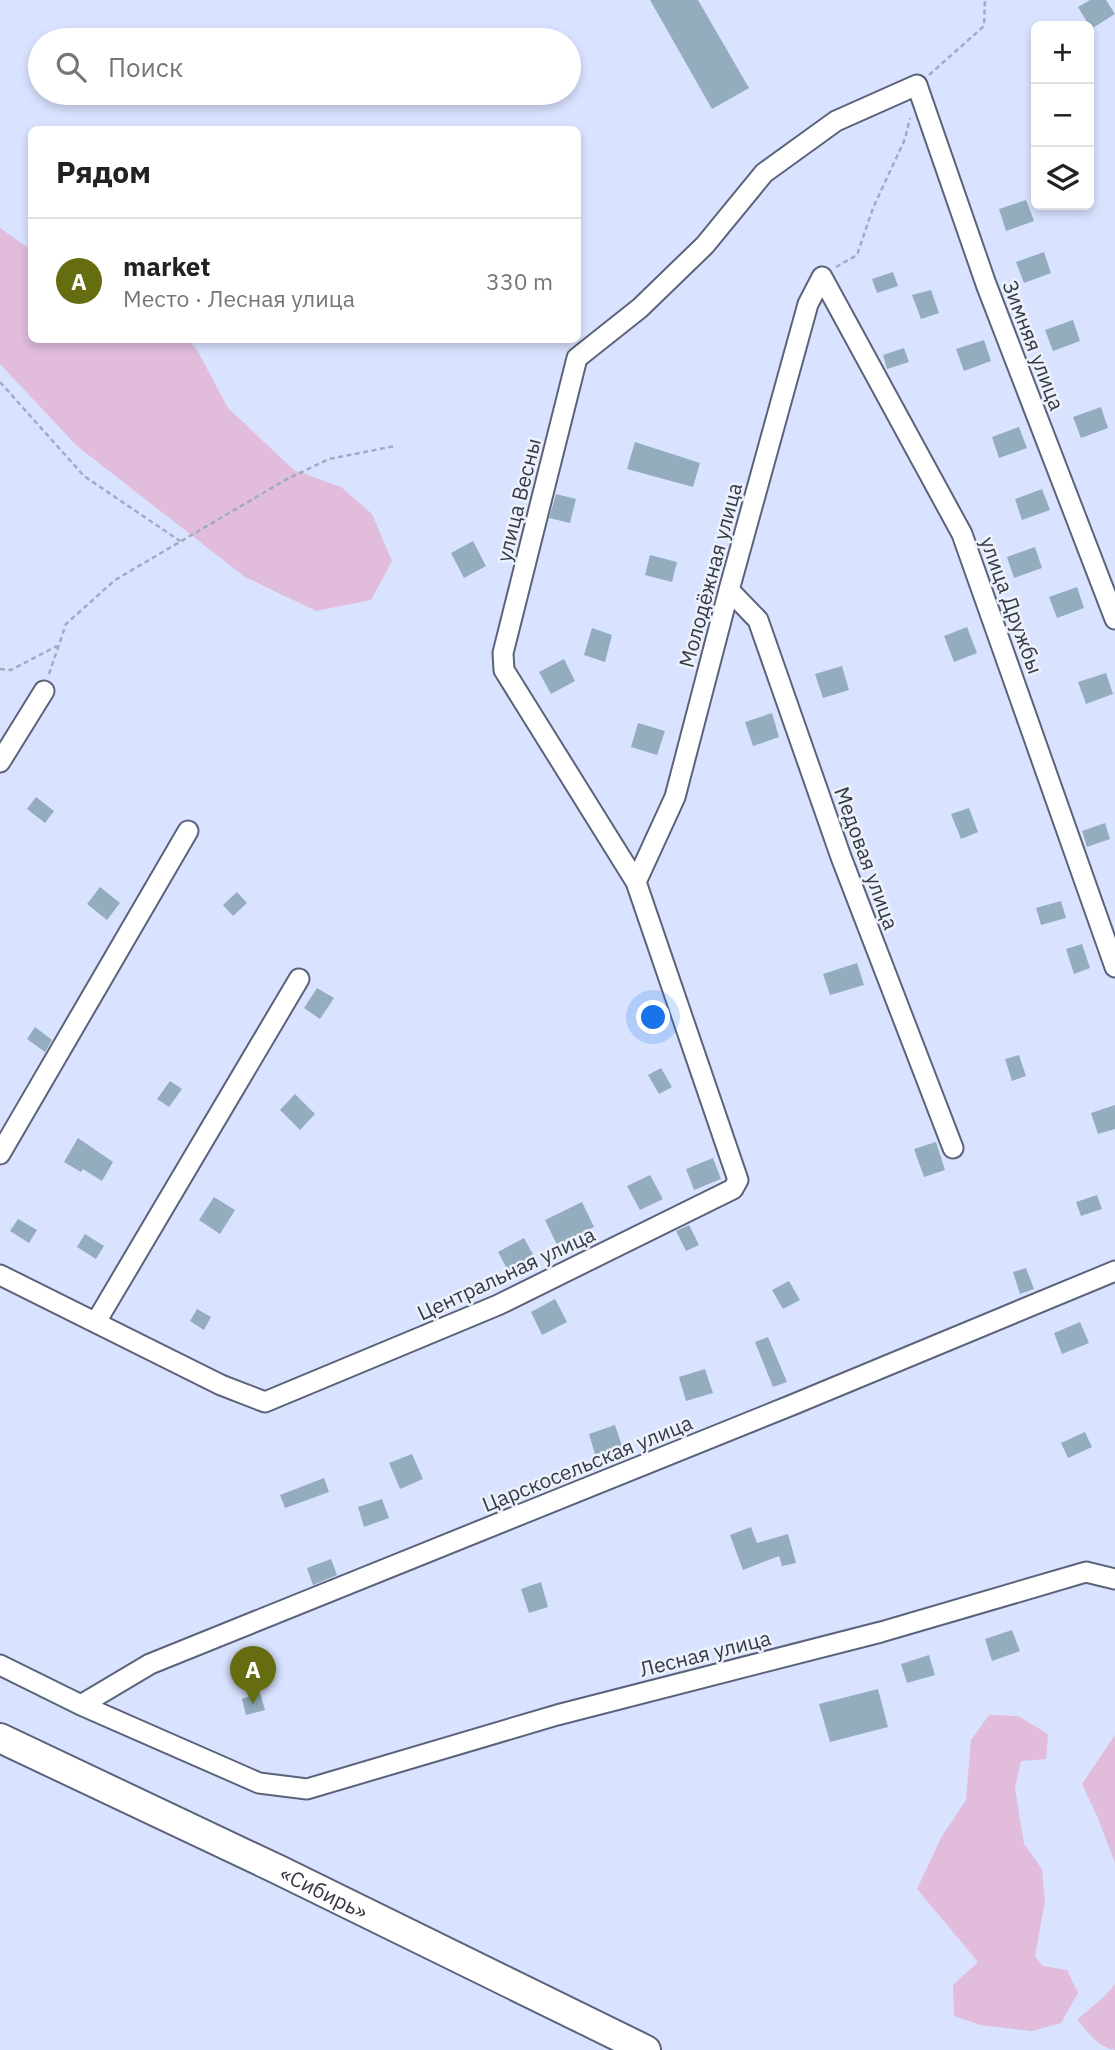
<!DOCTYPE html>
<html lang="ru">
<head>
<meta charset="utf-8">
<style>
  :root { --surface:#fff; --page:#f6f6f6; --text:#222; --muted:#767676; --line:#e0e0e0; --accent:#666d11 }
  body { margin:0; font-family:"IBM Plex Sans",sans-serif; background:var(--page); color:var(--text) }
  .controls { position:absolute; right:21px; top:21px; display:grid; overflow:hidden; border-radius:10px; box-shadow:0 4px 10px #0003 }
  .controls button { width:63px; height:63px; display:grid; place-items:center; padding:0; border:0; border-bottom:2px solid var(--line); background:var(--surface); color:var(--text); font:35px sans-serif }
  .you { position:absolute; left:654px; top:1018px; width:24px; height:24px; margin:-18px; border:5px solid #fff; border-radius:50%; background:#1a73e8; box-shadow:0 0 0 10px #1a73e833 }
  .badge { display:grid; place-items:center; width:46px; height:46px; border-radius:50%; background:var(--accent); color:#fff; font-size:23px; font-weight:700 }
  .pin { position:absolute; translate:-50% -58px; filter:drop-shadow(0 2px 4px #0008) }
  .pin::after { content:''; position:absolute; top:37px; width:24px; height:21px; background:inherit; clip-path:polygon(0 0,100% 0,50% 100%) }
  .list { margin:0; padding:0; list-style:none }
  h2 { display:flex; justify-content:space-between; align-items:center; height:91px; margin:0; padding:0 28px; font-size:30px }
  h2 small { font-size:23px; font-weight:400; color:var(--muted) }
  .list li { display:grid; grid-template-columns:46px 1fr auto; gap:21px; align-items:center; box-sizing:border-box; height:126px; padding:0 28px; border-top:2px solid var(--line) }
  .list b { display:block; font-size:26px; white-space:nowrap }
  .list p { margin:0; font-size:23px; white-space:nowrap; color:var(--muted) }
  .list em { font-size:23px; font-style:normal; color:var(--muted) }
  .icon { flex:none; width:38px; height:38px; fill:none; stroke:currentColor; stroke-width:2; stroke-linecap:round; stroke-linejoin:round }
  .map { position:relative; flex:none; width:1115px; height:2050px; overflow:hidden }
  .search { position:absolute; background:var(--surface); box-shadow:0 4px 10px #0003; left:28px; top:28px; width:553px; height:77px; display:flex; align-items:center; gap:18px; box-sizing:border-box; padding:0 24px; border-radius:38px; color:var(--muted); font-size:26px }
  .panel { position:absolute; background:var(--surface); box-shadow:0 4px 10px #0003; left:28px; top:126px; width:553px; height:217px; border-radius:10px }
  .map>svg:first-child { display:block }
  .green { fill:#e1bcdb }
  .building { fill:#93adbf }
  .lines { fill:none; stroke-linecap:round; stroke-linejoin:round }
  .minor-casing { stroke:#5b637b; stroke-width:23 }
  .highway-casing { stroke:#5b637b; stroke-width:32 }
  .path { stroke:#a3abc2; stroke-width:2.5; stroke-dasharray:5 3.5; stroke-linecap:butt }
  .minor { stroke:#fff; stroke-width:19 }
  .highway { stroke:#fff; stroke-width:28 }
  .labels { text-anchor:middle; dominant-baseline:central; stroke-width:5; stroke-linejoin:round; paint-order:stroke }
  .street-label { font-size:21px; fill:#363a45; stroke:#ecf1fc }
</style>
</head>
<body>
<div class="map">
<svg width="1115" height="2050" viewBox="0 0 1115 2050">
  <rect width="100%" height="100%" fill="#d9e3ff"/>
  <path class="green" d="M0,228L31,250L32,340H188L197,350L228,408L294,470L341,487L372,514L392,561L371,600L316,611L245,577L77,446L0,364Z
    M989,1715L1018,1716L1048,1734L1046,1759L1021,1761L1015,1788L1024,1844L1042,1869L1045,1901L1035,1956L1043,1966L1067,1970L1078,1993L1061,2023L1032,2031L980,2025L954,2016L953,1985L978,1962L917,1889L942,1836L966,1800L971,1740Z
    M1115,1735V1863L1097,1816L1082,1784Z
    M1115,1984V2050C1098,2047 1089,2033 1077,2020L1106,1995Z"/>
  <path class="building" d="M650,0H698L749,88L712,109Z
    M1090,0H1106L1115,14L1091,29L1078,7Z
    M1026,200L1034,221L1006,231L999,209Z
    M1044,252L1051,273L1024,283L1016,262Z
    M893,272L898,286L877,293L872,279Z
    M931,290L939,313L921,319L912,295Z
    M1073,320L1080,341L1053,351L1045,330Z
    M984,340L991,361L964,371L956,349Z
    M904,348L909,362L887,369L883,355Z
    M1101,407L1108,428L1081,438L1073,417Z
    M1019,427L1027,448L999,458L992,437Z
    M635,442L700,463L693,487L627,469Z
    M1042,489L1050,510L1022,520L1015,499Z
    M556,494L576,499L570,523L549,518Z
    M473,541L486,566L464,578L451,553Z
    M1035,547L1042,568L1014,578L1007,557Z
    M650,555L677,562L672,582L645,575Z
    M1077,587L1084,608L1057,618L1049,597Z
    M967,627L977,653L954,662L944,636Z
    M592,628L612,635L605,662L584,655Z
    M564,659L575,681L551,694L539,672Z
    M842,666L849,690L823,698L815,674Z
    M1106,673L1113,694L1086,704L1078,682Z
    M772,713L779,737L753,746L745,722Z
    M638,723L665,731L657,755L631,747Z
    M36,797L54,811L45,823L27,809Z
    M969,808L978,832L961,839L951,814Z
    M1105,823L1110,839L1087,847L1082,831Z
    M100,887L120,903L107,920L87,904Z
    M237,892L247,903L233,916L223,905Z
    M1061,901L1066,918L1041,925L1036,908Z
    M1082,944L1090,968L1074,974L1066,949Z
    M857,963L864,985L830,995L823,974Z
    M317,988L334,998L320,1019L304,1008Z
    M35,1027L52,1040L45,1052L27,1039Z
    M1019,1055L1026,1076L1012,1081L1005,1059Z
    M661,1068L672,1087L659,1094L648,1075Z
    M170,1081L182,1089L169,1107L157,1099Z
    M295,1094L315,1114L300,1130L280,1110Z
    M1115,1105V1129L1098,1134L1091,1113Z
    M78,1138L113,1162L102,1181L83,1169L81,1172L64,1162Z
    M936,1142L945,1170L924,1177L914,1149Z
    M713,1158L721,1179L694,1190L686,1169Z
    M650,1175L663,1199L640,1210L627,1186Z
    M1097,1195L1102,1209L1081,1216L1076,1202Z
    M214,1197L235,1210L220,1234L199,1220Z
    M582,1202L594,1227L557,1245L545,1220Z
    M18,1219L37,1230L29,1243L10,1231Z
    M689,1225L699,1245L686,1251L676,1231Z
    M85,1234L104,1246L96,1259L77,1247Z
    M524,1238L535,1258L509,1272L498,1252Z
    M1026,1268L1034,1289L1020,1294L1013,1272Z
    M789,1281L800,1300L783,1309L772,1290Z
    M555,1299L567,1322L542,1335L531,1312Z
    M197,1309L211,1317L204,1330L190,1321Z
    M1080,1322L1089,1343L1062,1354L1054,1333Z
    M768,1337L787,1382L773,1387L755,1342Z
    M705,1369L713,1393L686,1401L679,1377Z
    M615,1425L623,1449L596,1458L589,1434Z
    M1085,1432L1092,1447L1068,1458L1061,1443Z
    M412,1454L423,1479L400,1489L389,1463Z
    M324,1478L329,1492L285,1508L280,1495Z
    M382,1499L389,1518L364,1527L358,1507Z
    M751,1527L757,1543L788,1534L796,1563L782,1566L779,1556L743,1570L730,1535Z
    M331,1559L337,1575L313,1585L307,1568Z
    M541,1582L548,1607L529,1613L521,1589Z
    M1012,1630L1020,1651L992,1661L985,1639Z
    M929,1655L935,1675L907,1683L901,1664Z
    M878,1689L888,1727L830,1742L819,1704Z
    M260,1693L265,1710L246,1715L242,1699Z"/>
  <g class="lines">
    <g class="minor-casing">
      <path id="minor" d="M822,277L962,534L1115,967
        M729,590L758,620L841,857L953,1148
        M0,762L44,691
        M636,882L675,797L729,590L808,304L822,277
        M0,1154L188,831
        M0,1275L221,1385L265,1402L498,1305L733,1189L738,1180L636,882L504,670L503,653L577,358L640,308L705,245L764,173L836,121L917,85L986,284L1115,619
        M96,1322L299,979
        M0,1665L81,1705L259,1783L307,1789L557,1715L881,1632L1086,1572L1115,1579
        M81,1705L150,1664L792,1405L1115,1271"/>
    </g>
    <g class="highway-casing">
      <g id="highway">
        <path id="s1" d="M0,1738L279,1870L646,2050"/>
      </g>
    </g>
    <path class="path" d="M929,75L984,26L985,0
      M836,267L857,255L873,208L905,139L910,118
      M0,382L84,476L180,541
      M0,669L11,670L57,646
      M49,674L66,624L115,580L287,479L329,459L395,446"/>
    <use href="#minor" class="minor"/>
    <use href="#highway" class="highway"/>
  </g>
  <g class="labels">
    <g class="street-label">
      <text transform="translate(1034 345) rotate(69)">Зимняя улица</text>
      <text transform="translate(518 500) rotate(-76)">улица Весны</text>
      <text transform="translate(710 575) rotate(-75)">Молодёжная улица</text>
      <text transform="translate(1012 605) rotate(70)">улица Дружбы</text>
      <text transform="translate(867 858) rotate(70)">Медовая улица</text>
      <text transform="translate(506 1273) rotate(-25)">Центральная улица</text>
      <text transform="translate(587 1463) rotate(-22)">Царскосельская улица</text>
      <text transform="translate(705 1653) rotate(-14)">Лесная улица</text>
      <text stroke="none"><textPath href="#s1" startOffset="359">«Сибирь»</textPath></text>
    </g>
  </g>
</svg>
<div class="controls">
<button>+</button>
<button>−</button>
<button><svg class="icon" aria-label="layers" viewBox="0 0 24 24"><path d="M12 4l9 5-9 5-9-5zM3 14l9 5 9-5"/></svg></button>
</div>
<div class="you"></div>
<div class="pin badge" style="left:253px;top:1704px">A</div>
<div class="search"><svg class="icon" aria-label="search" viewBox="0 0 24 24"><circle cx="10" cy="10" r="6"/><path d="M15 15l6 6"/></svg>Поиск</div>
<section class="panel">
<h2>Рядом<small></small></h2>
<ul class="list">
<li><span class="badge">A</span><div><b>market</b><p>Место · Лесная улица</p></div><em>330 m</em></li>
</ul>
</section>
</div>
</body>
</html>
